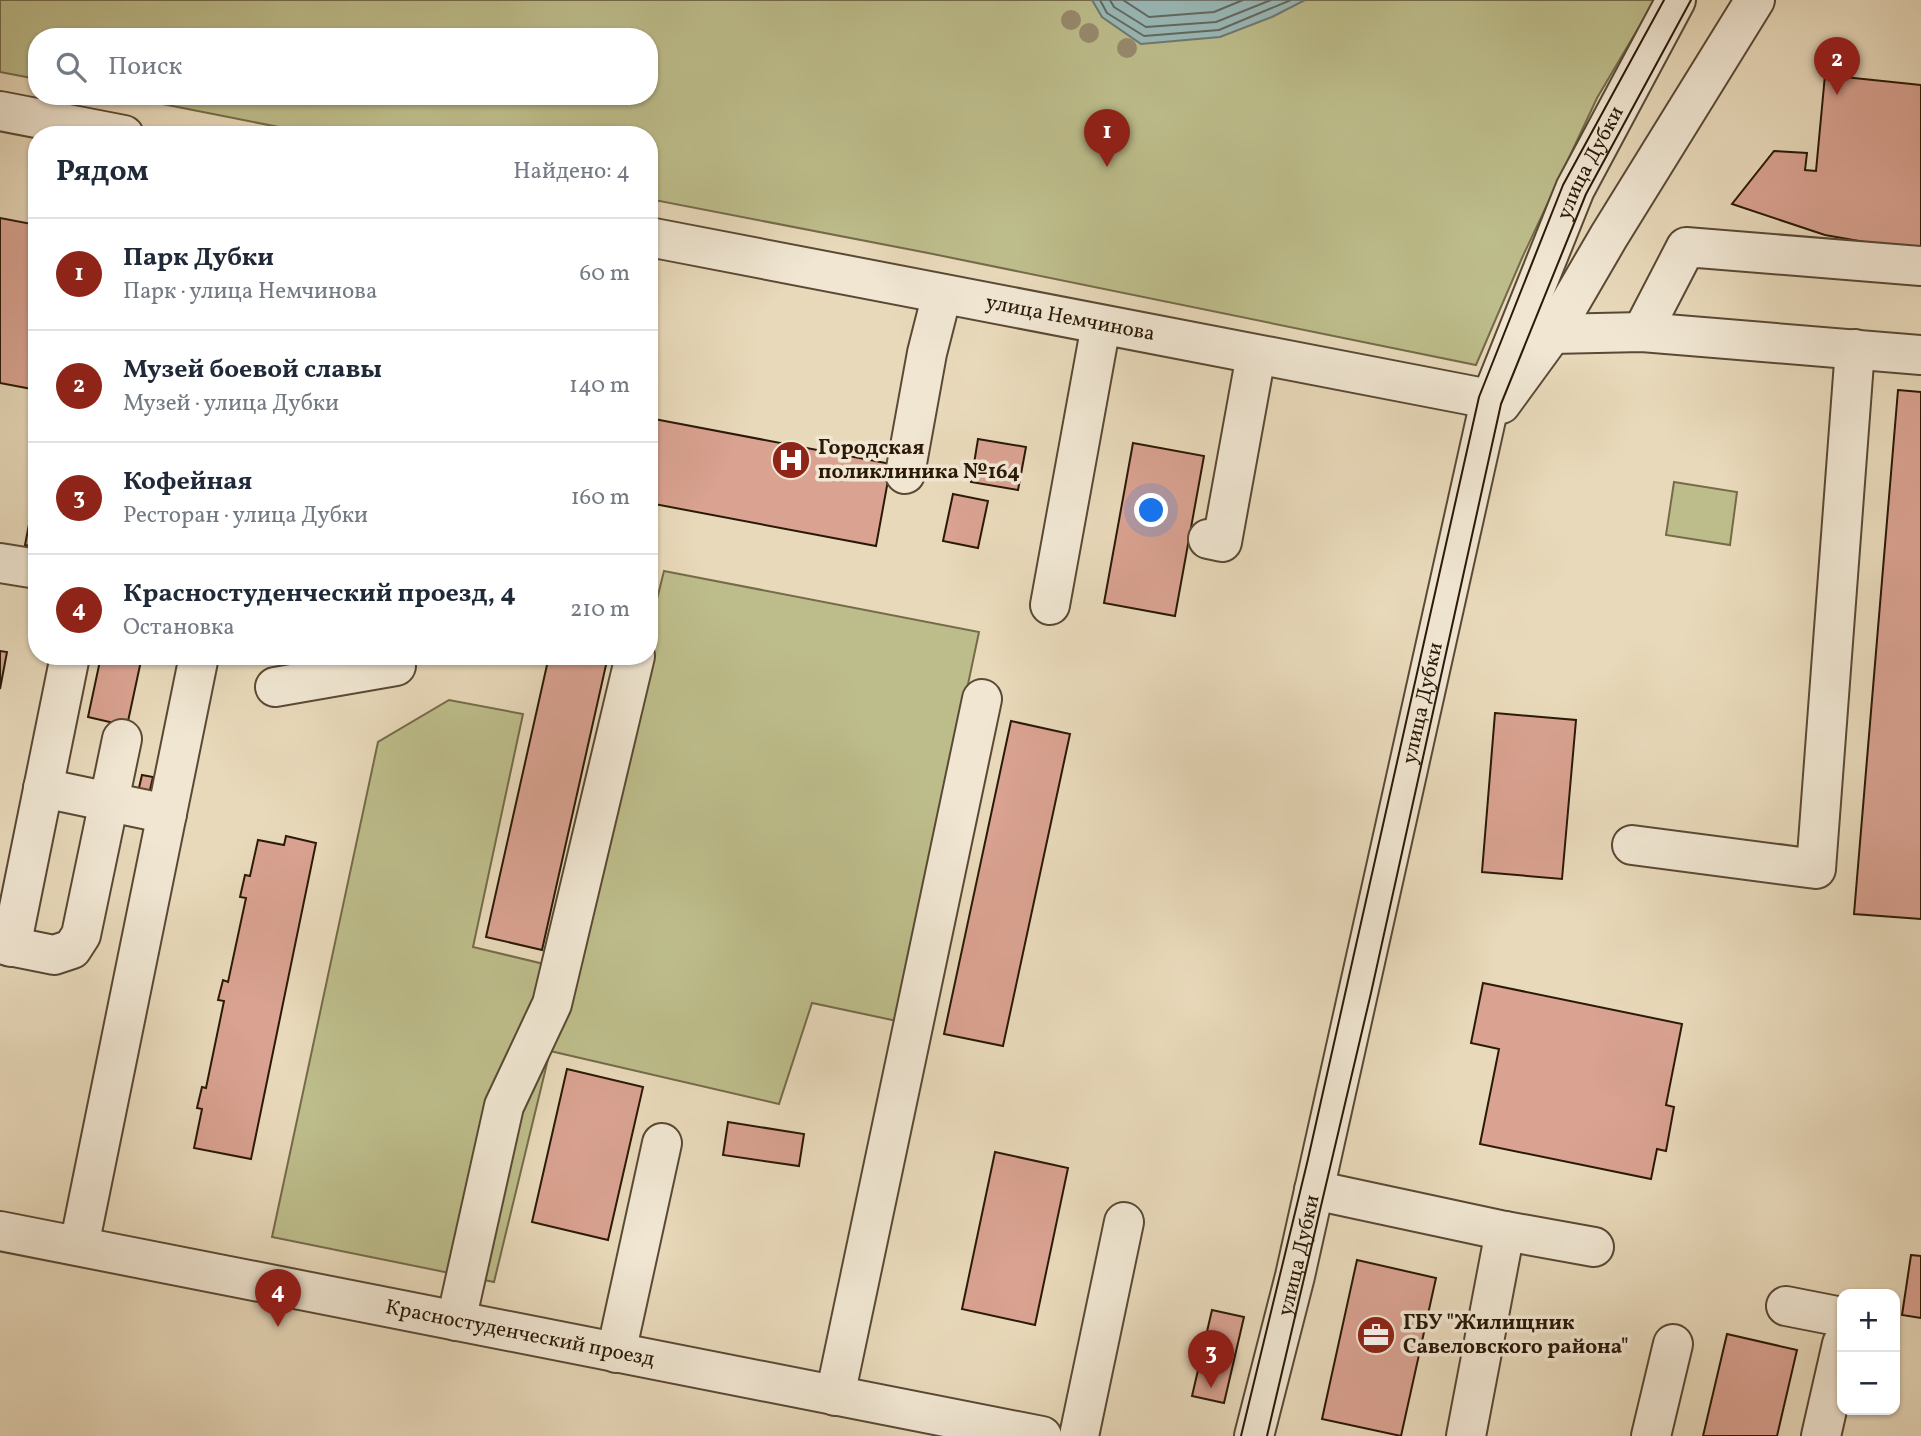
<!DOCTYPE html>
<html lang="ru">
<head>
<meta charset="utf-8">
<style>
  :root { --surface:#fff; --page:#f6f6f7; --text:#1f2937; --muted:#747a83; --line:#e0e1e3; --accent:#8f2418 }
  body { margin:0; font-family:Vollkorn,serif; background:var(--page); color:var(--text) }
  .controls { position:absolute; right:21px; bottom:21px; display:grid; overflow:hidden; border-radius:14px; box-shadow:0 2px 5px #0004 }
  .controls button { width:63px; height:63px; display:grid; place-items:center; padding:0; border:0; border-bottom:2px solid var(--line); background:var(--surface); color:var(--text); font:35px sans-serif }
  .you { position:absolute; left:1152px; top:511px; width:24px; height:24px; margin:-18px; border:5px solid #fff; border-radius:50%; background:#1a73e8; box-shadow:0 0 0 10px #1a73e833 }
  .badge { display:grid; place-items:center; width:46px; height:46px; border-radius:50%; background:var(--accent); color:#fff; font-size:23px; font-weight:700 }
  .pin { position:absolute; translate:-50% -58px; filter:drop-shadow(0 2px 4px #0008) }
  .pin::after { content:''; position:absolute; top:37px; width:24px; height:21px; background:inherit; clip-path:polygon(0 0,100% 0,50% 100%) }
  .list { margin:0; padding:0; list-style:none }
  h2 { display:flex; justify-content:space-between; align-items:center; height:91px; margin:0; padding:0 28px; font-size:30px }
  h2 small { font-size:23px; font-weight:400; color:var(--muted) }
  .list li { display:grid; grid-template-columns:46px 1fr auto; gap:21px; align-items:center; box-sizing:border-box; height:112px; padding:0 28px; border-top:2px solid var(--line) }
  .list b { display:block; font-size:26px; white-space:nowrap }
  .list p { margin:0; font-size:23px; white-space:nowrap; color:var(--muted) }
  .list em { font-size:23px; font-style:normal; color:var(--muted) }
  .icon { flex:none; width:38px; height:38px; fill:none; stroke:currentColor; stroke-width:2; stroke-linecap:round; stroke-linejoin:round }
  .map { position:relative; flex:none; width:1921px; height:1436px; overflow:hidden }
  .search { position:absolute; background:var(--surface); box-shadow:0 2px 5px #0004; left:28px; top:28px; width:630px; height:77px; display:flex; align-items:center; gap:18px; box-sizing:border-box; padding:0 24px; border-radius:28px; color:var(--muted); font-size:26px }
  .panel { position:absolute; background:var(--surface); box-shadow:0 2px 5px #0004; left:28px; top:126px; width:630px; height:539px; border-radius:28px }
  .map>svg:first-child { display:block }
  .green { fill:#bdbd8b; stroke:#746b49; stroke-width:2 }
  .water { fill:#99b9b8; stroke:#6d7971; stroke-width:2 }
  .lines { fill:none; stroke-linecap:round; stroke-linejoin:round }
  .shore { stroke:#626960; stroke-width:2 }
  .building { fill:#d9a291; stroke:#2b1907; stroke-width:2 }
  .minor-casing { stroke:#5a4934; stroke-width:42 }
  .minor { stroke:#f0e6d2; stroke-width:38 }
  .tram { stroke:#2b1907; stroke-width:2 }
  .tree { fill:#988a6e }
  .labels { text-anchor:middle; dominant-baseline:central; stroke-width:7; stroke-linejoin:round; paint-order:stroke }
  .street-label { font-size:21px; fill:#2b1907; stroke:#f0e6d2 }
  .poi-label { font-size:21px; font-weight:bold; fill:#2b1907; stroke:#f0e6d2; text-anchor:start }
</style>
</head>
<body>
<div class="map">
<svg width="1921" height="1436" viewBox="0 0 1921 1436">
  <rect width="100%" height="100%" fill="#e8d9ba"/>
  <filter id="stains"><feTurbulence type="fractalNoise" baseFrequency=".00286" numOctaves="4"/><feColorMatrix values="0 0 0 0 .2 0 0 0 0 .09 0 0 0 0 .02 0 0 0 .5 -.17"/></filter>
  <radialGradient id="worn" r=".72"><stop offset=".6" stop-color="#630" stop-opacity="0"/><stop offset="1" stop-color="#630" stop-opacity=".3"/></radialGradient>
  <path class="green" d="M0,0H1655L1597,98L1522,258L1476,365L928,253L649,199V135H319L122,96H649V37H37V79L0,72Z
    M1674,482L1737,492L1730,545L1666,535Z
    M664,571L979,632L897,1021L812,1003L779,1104L550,1051L494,1282L272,1237L378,742L449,700L523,714L473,947L569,970L649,656V631Z"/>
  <path class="water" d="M1092,0H1305L1272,17L1220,37L1141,44L1102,17Z"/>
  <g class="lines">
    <path class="shore" d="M1100,0L1107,13L1144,36L1219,30L1291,0
      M1110,0L1114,7L1146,27L1216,22L1271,0
      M1123,0L1149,17L1214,12L1243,0"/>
  </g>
  <path class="building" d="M1825,75L1921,85V252L1825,235L1732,204L1774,151L1807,153L1805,170L1816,171Z
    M0,218L37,225V390L0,383Z
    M1898,390L1921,392V919L1854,914Z
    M649,418L891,464L876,546L649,503Z
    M978,439L1026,447L1018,490L971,482Z
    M1133,443L1204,456L1175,616L1104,603Z
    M953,494L988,501L978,548L943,541Z
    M30,519L37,520V548L25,545Z
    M0,651L7,652L0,689Z
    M101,656H142L127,726L88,717Z
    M549,656H608L542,950L486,937Z
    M1495,713L1576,720L1562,879L1482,872Z
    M1011,721L1070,734L1003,1046L944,1034Z
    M142,775L153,777L149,794L138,792Z
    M286,836L316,843L251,1159L194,1148L202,1109L197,1108L202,1087L206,1088L224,1001L218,1000L223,980L228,982L246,898L240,897L245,875L250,876L258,840L284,845Z
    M1483,983L1682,1024L1666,1105L1674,1107L1666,1151L1657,1149L1651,1179L1480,1144L1499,1049L1471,1043Z
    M567,1069L643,1087L608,1240L532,1222Z
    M728,1122L804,1134L799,1166L723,1155Z
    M995,1152L1068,1168L1035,1325L962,1309Z
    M1911,1255L1921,1256V1318L1902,1315Z
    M1357,1260L1436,1278L1401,1436L1322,1419Z
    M1212,1310L1244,1317L1224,1403L1192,1396Z
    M1727,1334L1797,1350L1777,1436H1703Z"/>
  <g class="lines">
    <g class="minor-casing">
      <g id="minor">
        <path d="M0,111L124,135"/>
        <path id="s1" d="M649,237L1479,397L1501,404L1552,334L1609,236L1755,0"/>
        <path d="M1642,332L1686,247L1921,266"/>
        <path d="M1552,334L1642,332L1921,355"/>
        <path d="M905,474L927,353L942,294"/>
        <path d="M1208,539L1222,542L1256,355"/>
        <path d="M0,563L37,569"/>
        <path d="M1050,605L1101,325"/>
        <path d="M275,687L396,666"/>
        <path d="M43,788L167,814"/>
        <path d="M1632,845L1816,869L1855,349"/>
        <path d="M0,944L54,955L72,949L81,935L122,739"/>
        <path d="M11,947L70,656"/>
        <path d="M1314,1190L1505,1231"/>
        <path id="s2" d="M0,1231L1042,1436"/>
        <path d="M79,1246L199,656"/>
        <path d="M1786,1306L1842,1317"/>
        <path d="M456,1321L504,1106L552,1004L635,656"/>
        <path d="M616,1353L662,1143"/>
        <path d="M835,1396L982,699"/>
        <path d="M1079,1436L1124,1222"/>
        <path id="s3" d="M1254,1436L1295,1276L1490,401L1575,189L1676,0"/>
        <path d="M1466,1436L1505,1231L1594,1247"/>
        <path d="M1651,1436L1673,1344"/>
        <path d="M1821,1436L1842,1344"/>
      </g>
    </g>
    <use href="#minor" class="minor"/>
    <path class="tram" d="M1241,1436L1308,1159L1479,397L1563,185L1664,0
      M1267,1436L1371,993L1501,404L1586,194L1691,0"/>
  </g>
  <g class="tree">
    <circle cx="1071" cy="20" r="10"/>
    <circle cx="1089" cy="33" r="10"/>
    <circle cx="1127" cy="48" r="10"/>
  </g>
  <defs>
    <g id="hospital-disc" transform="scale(2.0125)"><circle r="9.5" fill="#8f2418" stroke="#f0e6d2"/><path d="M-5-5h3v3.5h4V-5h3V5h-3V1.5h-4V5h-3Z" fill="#fff"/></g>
    <g id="office-disc" transform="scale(2.0125)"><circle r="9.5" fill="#8f2418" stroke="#f0e6d2"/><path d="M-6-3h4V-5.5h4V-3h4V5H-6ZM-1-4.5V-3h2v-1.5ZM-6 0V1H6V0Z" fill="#fff"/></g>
  </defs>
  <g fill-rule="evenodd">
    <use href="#hospital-disc" x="791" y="460"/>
    <use href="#office-disc" x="1376" y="1335"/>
  </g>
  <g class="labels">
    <g class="street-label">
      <text stroke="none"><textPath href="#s3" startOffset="1320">улица Дубки</textPath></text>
      <text stroke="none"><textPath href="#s1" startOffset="429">улица Немчинова</textPath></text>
      <text stroke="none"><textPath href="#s3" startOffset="752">улица Дубки</textPath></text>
      <text stroke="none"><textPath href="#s3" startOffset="186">улица Дубки</textPath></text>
      <text stroke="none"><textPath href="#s2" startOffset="530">Красностуденческий проезд</textPath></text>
    </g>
    <g class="poi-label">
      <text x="818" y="448">Городская<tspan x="818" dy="24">поликлиника №164</tspan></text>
      <text x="1403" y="1323">ГБУ "Жилищник<tspan x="1403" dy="24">Савеловского района"</tspan></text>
    </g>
  </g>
  <rect width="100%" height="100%" filter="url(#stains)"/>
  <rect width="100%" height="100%" fill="url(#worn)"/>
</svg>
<div class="controls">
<button>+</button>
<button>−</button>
</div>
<div class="you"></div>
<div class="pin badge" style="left:1107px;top:167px">1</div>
<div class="pin badge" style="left:1837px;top:95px">2</div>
<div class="pin badge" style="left:1211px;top:1388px">3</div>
<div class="pin badge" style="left:278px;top:1327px">4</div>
<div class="search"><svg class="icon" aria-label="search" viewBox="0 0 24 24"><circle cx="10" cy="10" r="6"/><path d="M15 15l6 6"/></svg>Поиск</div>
<section class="panel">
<h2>Рядом<small>Найдено: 4</small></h2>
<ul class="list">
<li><span class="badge">1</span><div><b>Парк Дубки</b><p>Парк · улица Немчинова</p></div><em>60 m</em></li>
<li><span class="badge">2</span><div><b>Музей боевой славы</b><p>Музей · улица Дубки</p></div><em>140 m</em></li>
<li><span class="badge">3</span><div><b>Кофейная</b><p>Ресторан · улица Дубки</p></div><em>160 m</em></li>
<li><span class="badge">4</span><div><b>Красностуденческий проезд, 4</b><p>Остановка</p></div><em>210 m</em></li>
</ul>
</section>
</div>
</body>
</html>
